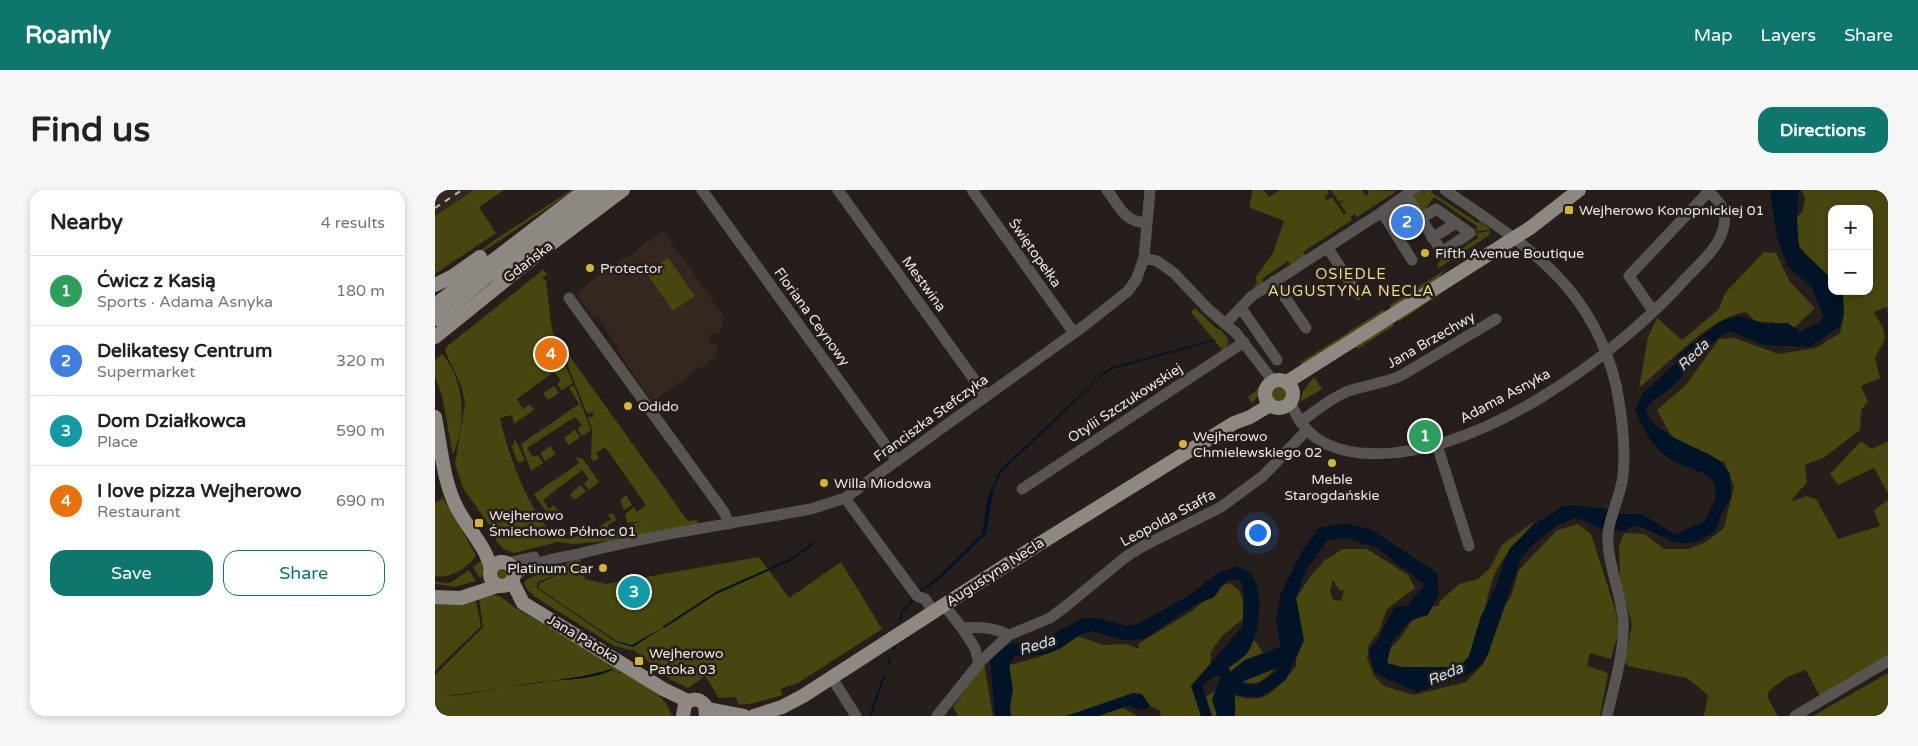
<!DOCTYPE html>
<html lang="en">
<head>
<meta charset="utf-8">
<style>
  :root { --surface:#fff; --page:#f6f6f6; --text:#222; --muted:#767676; --line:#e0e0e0; --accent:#0f766e }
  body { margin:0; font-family:"Varela Round",sans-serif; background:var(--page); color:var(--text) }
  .controls { position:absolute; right:15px; top:15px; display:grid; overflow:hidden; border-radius:10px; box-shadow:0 2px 8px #0003 }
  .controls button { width:45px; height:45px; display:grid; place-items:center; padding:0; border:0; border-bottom:1px solid var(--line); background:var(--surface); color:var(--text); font:25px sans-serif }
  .you { position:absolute; left:822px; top:342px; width:18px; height:18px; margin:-12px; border:4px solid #fff; border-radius:50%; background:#1a73e8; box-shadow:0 0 0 8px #1a73e833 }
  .badge { display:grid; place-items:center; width:32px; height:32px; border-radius:50%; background:var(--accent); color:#fff; font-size:16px; font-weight:700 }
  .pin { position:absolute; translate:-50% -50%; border:2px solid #fff; box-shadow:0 1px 5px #0006 }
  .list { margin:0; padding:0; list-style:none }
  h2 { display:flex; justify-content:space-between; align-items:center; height:65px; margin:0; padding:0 20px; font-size:21px }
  h2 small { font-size:16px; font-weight:400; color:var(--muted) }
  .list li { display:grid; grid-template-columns:32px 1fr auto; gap:15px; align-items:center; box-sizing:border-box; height:70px; padding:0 20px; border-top:1px solid var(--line) }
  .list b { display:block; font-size:19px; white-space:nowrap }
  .list p { margin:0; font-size:16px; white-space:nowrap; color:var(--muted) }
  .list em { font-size:16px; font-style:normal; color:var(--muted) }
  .actions { display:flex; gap:10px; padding:15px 20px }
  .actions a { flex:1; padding:11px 0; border:1px solid var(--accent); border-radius:15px; text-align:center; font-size:18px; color:var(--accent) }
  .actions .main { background:var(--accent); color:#fff }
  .map { position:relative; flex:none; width:1453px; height:526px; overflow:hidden; border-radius:15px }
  header { display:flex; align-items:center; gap:30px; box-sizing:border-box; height:70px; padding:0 25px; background:var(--accent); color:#fff }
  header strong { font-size:24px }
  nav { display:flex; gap:28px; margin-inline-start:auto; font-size:18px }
  .intro { display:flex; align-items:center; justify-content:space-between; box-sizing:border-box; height:120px; padding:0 30px }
  h1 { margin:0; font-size:35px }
  .button { padding:12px 22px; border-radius:15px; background:var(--accent); color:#fff; font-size:18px; font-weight:700 }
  main { display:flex; gap:30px; padding:0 30px }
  aside { flex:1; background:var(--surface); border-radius:15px; box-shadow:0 2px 8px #0003 }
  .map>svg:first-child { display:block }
  .built { fill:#342720 }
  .green { fill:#46460e; fill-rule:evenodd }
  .water { fill:#001327 }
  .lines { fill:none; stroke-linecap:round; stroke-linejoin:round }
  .stream { stroke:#001327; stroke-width:2 }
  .river { stroke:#001327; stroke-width:12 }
  .minor { stroke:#575451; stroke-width:11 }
  .major { stroke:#8e8882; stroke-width:14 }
  .rail { stroke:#bdb7b4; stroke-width:2; stroke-dasharray:6 6; stroke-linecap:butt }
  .poi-dot { fill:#d3b635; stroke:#251e1a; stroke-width:2 }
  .labels { text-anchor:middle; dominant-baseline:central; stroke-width:5; stroke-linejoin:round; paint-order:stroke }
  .poi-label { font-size:14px; fill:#ece6e3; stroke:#251e1a; text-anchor:start }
  .street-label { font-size:14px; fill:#ece6e3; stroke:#251e1a }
  .neighbourhood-label { font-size:15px; letter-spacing:1px; fill:#ecd98b; stroke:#251e1a }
  .water-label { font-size:15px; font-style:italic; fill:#cddff1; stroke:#251e1a }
</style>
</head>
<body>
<header>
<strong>Roamly</strong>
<nav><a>Map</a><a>Layers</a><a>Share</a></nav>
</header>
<div class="intro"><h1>Find us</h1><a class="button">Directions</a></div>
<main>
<aside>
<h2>Nearby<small>4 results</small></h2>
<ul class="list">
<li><span class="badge" style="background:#2e9e5b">1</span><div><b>Ćwicz z Kasią</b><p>Sports · Adama Asnyka</p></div><em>180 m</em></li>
<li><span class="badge" style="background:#3f7fe0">2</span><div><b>Delikatesy Centrum</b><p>Supermarket</p></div><em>320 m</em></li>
<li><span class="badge" style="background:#0f9aa8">3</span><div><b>Dom Działkowca</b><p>Place</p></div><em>590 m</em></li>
<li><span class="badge" style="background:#e8710a">4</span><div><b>I love pizza Wejherowo</b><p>Restaurant</p></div><em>690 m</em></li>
</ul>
<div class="actions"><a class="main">Save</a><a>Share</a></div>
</aside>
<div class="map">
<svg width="1453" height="526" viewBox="0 0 1453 526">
  <rect width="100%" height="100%" fill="#251e1a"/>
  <path class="built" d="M4,0H39L0,26V3Z
    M228,41L289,126L285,145L276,143L274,151L283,154L280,167L218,212L182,161L183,158L161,126L159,129L140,103Z"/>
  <path class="green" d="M39,0H69L44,17L61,43L0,84V26Z
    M136,0H138C99,29 57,54 17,83L58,51Z
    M818,0H829L834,7L845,0H892L894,3L890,7L892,10L897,7L909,25L911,23L905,14L909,10L904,12L896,0H927L931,6L934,3L932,0L962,1L922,27L920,24L915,27L917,30L868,62L871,67L856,76L853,71L827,89L829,94L818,100L822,92L820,88L838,63L849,31L814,17Z
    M983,0H997L996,2L1043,33L1045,31L1056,40L1040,41L1043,37L999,7L988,23L978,9Z
    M1366,0H1453V125L1452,117L1439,122C1453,147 1453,144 1440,168L1445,188L1426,196L1433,212L1426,220L1425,240L1390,267L1370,275L1372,292L1355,312L1371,306L1381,309L1403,349L1445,336L1439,320L1453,310V471L1386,509L1371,480L1352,487L1334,501L1332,507L1343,526H1269L1273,505L1252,488L1193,476L1190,471L1197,435L1185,388L1184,356L1189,343L1210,344L1229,359H1253L1271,352L1289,338L1299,297L1290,273L1238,249L1222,220L1250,196L1284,149L1300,148L1343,164L1381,158L1405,143L1409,126L1407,101H1434V19H1397V87L1386,85L1364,55L1359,28L1367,23L1370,8Z
    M1056,41L1053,46L1004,78L1002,74L1007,69L1005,66L1008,64L1012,68L1043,48L1040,43Z
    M1329,62L1341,63L1355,92L1380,118L1359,138L1336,132L1322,133L1311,122C1275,127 1232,175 1204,198L1213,147L1222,128L1247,150L1284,119L1290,103Z
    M233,68L260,106L238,121L211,83Z
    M108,80L111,82V86H108V89L111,90L116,134L120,152L107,162L115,170L125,163L138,193L127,201L122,194L126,191L119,182L82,209L88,219L95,214L99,220L79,234L77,225L65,228C69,251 107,374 145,344L148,348L176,329L173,324H179L181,330L173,335L174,340L185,338L186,344L182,349L173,351L138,354L123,352L79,363L68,359L62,352L55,336L28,298L20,274L30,213L27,198L10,161L11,157Z
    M1010,80L1000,92L955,120V115Z
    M1029,88L965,131L962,130Z
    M760,118L781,138L787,141L793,149V155L788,161L756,122Z
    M948,120L952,122L866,178V172L912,143L913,145V142Z
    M958,132V136L924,158H920L938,143Z
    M123,150L253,331L262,330L264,334L200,346L195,344L193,335L209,331L192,333L190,324L199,317L202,322L211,315L170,257L161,263L164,268L158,271L156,268L157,240L153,227H159L157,222L152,224Z
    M7,164C31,191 31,234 18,265L7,206L0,186V170Z
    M879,187L887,199L865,212L868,201Z
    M825,194V204L817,213L813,207L820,202Z
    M836 204a9 9 0 1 1 18 0a9 9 0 1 1-18 0Z
    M139,195L156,240L147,246L142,239L147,235L140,227L92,258L98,267L102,265L108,273L96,281L86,254L144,214L134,198Z
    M119,196L124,203L113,210L108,203Z
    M140,240L145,247L134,255L129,248Z
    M80,249L90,270L83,273L77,257Z
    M1426,251L1437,259L1453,251V303L1439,278L1403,295L1395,284Z
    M115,256L121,264L110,271L105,263Z
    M140,266L148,269L164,292L154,300L149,293L154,289L147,280L108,310L114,319L119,315L123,321L115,327L99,304L144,273Z
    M146,295L151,302L139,310L135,304Z
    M191,305L197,315L189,320L185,310Z
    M8,308L41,365C35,377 13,390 0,386V313Z
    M1100,331C1088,346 1073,360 1064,376C1046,405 1050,467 1018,484L953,477L949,469L952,460C973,449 976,414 1004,416V412L1024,394L1043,389L1055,378L1067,355Z
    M1143,334L1156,344L1181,422L1183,443L1176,469L1155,463L1152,476L1173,483L1165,526H773L771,507L783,499C824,517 834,510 861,476L860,410L874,388L890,370L908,359H932L973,385L980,398L952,419L944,441L934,455L932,468L939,486L949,496L978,505L1031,492L1049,473L1066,422L1076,406L1084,380L1122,340ZM898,390L904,400L909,401L906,411L898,410L895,401Z
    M324,367L354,408L406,372L447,439L363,493L345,499L348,505L320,513L303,515L301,507L284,508L270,486L253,498L236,490L200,461L179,456L100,407L91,398L89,392L94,388L145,368L150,389L171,394Z
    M49,369L51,380L45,388L38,377Z
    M61.5 384a5.5 5.5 0 1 1 11 0a5.5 5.5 0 1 1-11 0Z
    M34,380L41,391L20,397L0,394V392L15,393Z
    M794,393C810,401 808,412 808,429L787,446L776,462L775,479L761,495L766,526H726L725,521L705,510L638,526H574L571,485L575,475L607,466L642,446L669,455L692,454L704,459L703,454L757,421L783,398Z
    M57,405L65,406L79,417L186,480L184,484L188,481C207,494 231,504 237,526H0V485L48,437L44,409Z
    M41,410L46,436L0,481V411Z
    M809,449L820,451L839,479C827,495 817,496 799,489L789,470Z
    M549,474L558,526H523L518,517Z
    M1453,483V526H1378Z
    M688,518L703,526H659Z"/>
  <path class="water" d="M1335,0H1364L1362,31L1364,58L1397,89V101H1406L1408,105L1409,122L1405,136L1375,157L1329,155L1295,141C1269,154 1256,179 1235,198C1228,205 1217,209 1211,218C1212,242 1264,257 1282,269C1287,273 1291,279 1295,284L1296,308L1287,322L1280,341C1242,370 1229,339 1197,336L1191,341L1163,338L1148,330L1139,328L1123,335L1096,356L1086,369L1053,464C1035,500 985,491 952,488L940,473L946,442L960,417L984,416L989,394L942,358L913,348L893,350L872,378L861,408L869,450L860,471L809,491L800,500V526H782L777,509L785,490L810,470L845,457L850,438L845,405L867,361L884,338L910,333L935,339L1002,383L1004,404L993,425L961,435L952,473L967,477H1012L1028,473L1034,466L1046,426L1061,397L1070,368L1075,358L1101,333L1127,317L1138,315L1160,318L1164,317L1185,324H1207L1239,344L1269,332L1281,309L1280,294C1272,282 1260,280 1247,275C1222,265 1209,243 1200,219L1209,202L1239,175L1244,164L1286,131L1303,126L1333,134L1352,133L1365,141L1382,134L1389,126L1376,97L1353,77L1342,48Z
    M777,150H782L678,179L666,186L566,283L558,300L551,344L510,384H506L547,344L553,307L566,279L667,184L677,177Z
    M800,377C835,378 826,444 812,463C805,472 778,487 767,495L777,526H766L756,496L808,436L809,404L806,391L800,389L791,391L779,407L758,416L709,449L689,450L657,441L645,445L626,458L612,464L580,466L574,474L578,500L575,517L576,526H560L555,469L575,454L605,451L648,428H663L691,436L703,434L753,406L783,383Z
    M129,382L104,393L103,398L181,451L197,455L230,436L198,457L181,452L102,398L103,392Z
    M177,479L181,483L177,480C154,491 128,489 104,492C71,497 40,504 7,507L149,486Z
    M698,503L707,504L715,516L709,520L691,516L664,526H631Z"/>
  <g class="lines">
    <path class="stream" d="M486,401L509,384
      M466,429V423L478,410
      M229,437L281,403L355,370L379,353
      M459,460L460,457
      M454,473L455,469
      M435,526L449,486"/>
    <path class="river" d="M996,397L940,462L945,479L983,496L1012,485
      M794,466L786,478L795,491L807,500L823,501L846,486L854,468L847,430L851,410"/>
    <path class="minor" d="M267,0L462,271
      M403,0L551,206
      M537,0L639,143
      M672,0C685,17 688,31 711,33
      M1010,0C1090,55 1157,94 1181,195C1187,225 1191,255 1188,285C1186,306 1175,324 1173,344C1171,370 1186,402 1188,429C1190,462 1179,495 1172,526
      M972,6L1007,62L1035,43L1001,19L985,29
      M947,22L978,0
      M997,48L1021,33
      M892,57L923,104
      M709,68L722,71L739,83L773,119L801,143L838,191
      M839,91L871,138
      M134,108L289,322L294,334
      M806,118L842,170
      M1218,121L1194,86L1275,0
      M790,134L817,106L947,22L977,70
      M856,213C868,245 890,259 925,263C1036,274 1182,166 1252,87C1266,72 1286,56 1289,35C1292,19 1283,10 1272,0
      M865,232C880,222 894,209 911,202C929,195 949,194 967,185L1061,129
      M1002,255L1034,356
      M587,299L809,152
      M410,308L482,406L490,409L499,422
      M73,373L99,367
      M79,387C97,370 123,369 147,363C222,344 300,333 376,319L410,308L650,135L693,101L701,90L709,68L715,0
      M509,415L527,438C545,437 558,437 574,445
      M527,438L540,458L544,474
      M397,488L421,526
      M502,526L546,471L574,445L615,428L631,416L692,366L710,355L786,317L828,286L871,241
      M1360,526L1453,471"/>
    <path class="major" d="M0,95L18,86L45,67
      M0,115L150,0
      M0,129L49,89L168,0
      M0,147L104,63L188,0
      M830 204a14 14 0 1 1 28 0a14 14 0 1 1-28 0Z
      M852,192L1095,38L1144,0
      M0,227C6,257 8,291 22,318C32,338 51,356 56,379
      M55 384a12 12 0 1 1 24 0a12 12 0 1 1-24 0Z
      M77,391L88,413L228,499L253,511
      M0,407L26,408L62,396
      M272,519L309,526
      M248,526L250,514C257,508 264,508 270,515L271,526
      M319,526L347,517L368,506L596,359L799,233L815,227L835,215"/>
    <path class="rail" d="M0,18L27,0"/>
  </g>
  <g class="poi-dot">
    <rect x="1129" y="15" width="10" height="10" rx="2.5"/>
    <circle cx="990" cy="63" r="5"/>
    <circle cx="155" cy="78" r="5"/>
    <circle cx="193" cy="216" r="5"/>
    <circle cx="748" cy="254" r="5"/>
    <circle cx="897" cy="273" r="5"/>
    <circle cx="389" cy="293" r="5"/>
    <rect x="39" y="328" width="10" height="10" rx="2.5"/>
    <circle cx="168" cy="378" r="5"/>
    <rect x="199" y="466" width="10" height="10" rx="2.5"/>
  </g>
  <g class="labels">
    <g class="poi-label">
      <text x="1144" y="20">Wejherowo Konopnickiej 01</text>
      <text x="1000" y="63">Fifth Avenue Boutique</text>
      <text x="165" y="78">Protector</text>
      <text x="203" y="216">Odido</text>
      <text x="758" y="246">Wejherowo<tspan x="758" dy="16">Chmielewskiego 02</tspan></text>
      <text x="897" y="289" text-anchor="middle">Meble<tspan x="897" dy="16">Starogdańskie</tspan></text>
      <text x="399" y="293">Willa Miodowa</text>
      <text x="54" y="325">Wejherowo<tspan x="54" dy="16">Śmiechowo Północ 01</tspan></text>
      <text x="158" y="378" text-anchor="end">Platinum Car</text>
      <text x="214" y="463">Wejherowo<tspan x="214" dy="16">Patoka 03</tspan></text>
    </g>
    <g class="street-label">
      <text transform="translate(600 63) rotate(55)">Świętopełka</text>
      <text transform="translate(93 72) rotate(-38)">Gdańska</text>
      <text transform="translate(489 94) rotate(54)">Mestwina</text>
      <text transform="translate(377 127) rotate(54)">Floriana Ceynowy</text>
      <text transform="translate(996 150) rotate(-30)">Jana Brzechwy</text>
      <text transform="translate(1070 206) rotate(-28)">Adama Asnyka</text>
      <text transform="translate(690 213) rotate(-33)">Otylii Szczukowskiej</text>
      <text transform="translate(496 228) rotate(-36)">Franciszka Stefczyka</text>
      <text transform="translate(733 328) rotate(-28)">Leopolda Staffa</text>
      <text transform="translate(560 382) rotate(-33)">Augustyna Necla</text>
      <text transform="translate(148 449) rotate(31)">Jana Patoka</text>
    </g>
    <g class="neighbourhood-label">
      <text x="916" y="84">OSIEDLE<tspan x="916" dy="17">AUGUSTYNA NECLA</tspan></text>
    </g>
    <g class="water-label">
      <text transform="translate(1258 165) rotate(-44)">Reda</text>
      <text transform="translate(602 455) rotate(-17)">Reda</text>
      <text transform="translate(1010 484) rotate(-23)">Reda</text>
    </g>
  </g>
</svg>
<div class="controls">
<button>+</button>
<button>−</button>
</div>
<div class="you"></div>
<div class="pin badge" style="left:990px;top:246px;background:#2e9e5b">1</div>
<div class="pin badge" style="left:972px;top:32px;background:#3f7fe0">2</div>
<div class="pin badge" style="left:199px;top:402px;background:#0f9aa8">3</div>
<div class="pin badge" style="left:116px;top:164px;background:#e8710a">4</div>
</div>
</main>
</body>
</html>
